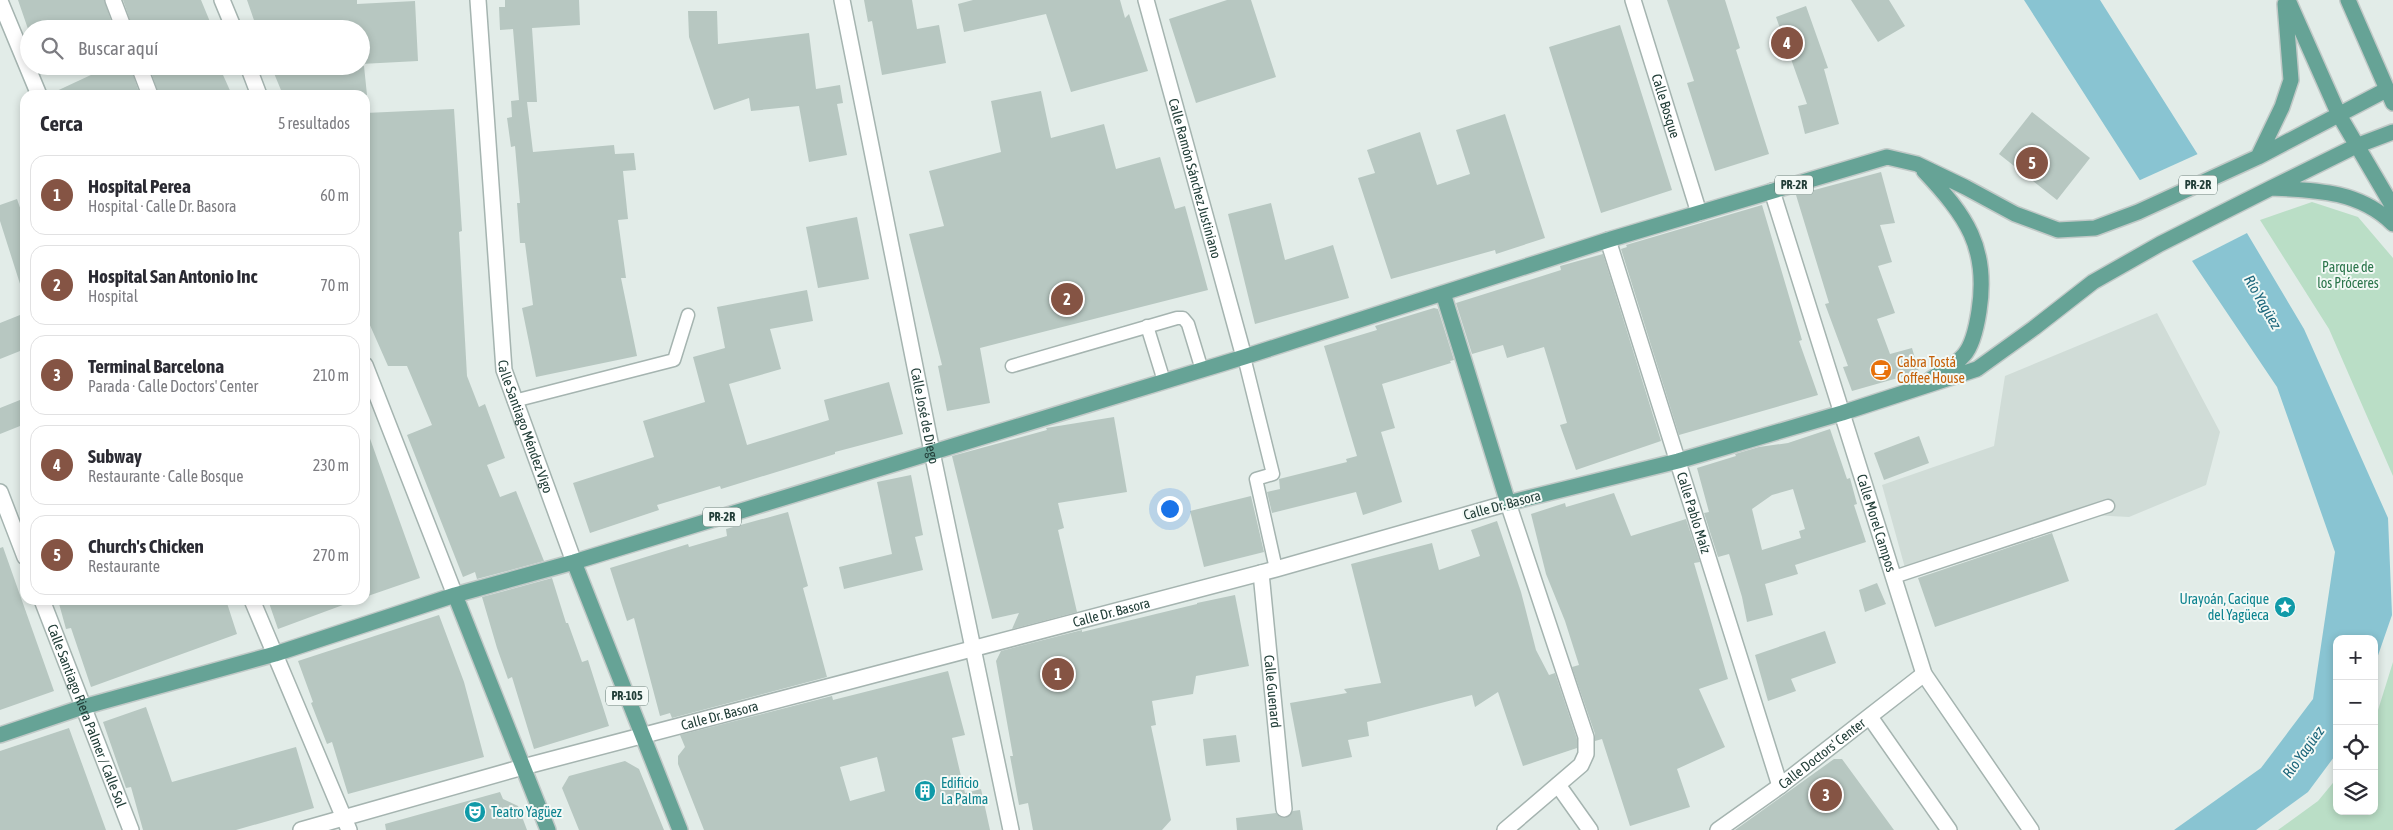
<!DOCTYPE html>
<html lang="es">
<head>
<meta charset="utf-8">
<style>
  :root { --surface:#fff; --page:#f2f2f3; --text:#2b2b33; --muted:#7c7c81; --line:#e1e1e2; --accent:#855444 }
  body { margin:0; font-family:"Asap Condensed",sans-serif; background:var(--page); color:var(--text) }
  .controls { position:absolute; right:15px; bottom:15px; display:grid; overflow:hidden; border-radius:10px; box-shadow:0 2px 8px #0003 }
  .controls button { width:45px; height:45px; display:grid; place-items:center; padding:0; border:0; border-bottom:1px solid var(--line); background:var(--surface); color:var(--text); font:25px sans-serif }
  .you { position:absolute; left:1169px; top:508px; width:18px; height:18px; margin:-12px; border:4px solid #fff; border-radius:50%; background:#1a73e8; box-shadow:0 0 0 8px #1a73e833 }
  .badge { display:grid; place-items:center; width:32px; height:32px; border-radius:50%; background:var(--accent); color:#fff; font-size:16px; font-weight:700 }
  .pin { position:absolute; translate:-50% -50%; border:2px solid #fff; box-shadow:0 1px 5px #0006 }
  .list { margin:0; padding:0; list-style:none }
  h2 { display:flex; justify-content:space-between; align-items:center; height:65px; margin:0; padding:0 20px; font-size:21px }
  h2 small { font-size:16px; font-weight:400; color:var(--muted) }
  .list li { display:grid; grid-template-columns:32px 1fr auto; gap:15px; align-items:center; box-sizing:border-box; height:80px; margin:0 10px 10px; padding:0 10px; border:1px solid var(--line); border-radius:15px }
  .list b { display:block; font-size:19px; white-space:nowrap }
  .list p { margin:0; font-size:16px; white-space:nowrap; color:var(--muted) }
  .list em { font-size:16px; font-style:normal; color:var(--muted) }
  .icon { flex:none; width:28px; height:28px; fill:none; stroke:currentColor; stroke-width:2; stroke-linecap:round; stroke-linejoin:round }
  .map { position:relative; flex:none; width:2393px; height:830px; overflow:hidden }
  .search { position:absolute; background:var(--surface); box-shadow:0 2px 8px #0003; left:20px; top:20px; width:350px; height:55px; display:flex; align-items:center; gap:12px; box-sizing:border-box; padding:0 18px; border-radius:28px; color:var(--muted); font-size:19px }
  .panel { position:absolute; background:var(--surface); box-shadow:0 2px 8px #0003; left:20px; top:90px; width:350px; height:515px; border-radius:15px }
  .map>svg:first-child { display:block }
  .built { fill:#d0dcd7 }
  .green { fill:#badec6 }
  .water { fill:#89c4d2 }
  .pier { fill:#e2ece8 }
  .building { fill:#b7c7c1; fill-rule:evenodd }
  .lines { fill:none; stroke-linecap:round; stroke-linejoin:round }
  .service-casing { stroke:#a5b4b0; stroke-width:15 }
  .minor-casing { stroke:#a5b4b0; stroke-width:18 }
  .tertiary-casing { stroke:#a5b4b0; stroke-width:18 }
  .primary-casing { stroke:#c1c9c7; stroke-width:18 }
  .service { stroke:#fff; stroke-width:12 }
  .minor { stroke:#fff; stroke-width:15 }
  .tertiary { stroke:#fff; stroke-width:15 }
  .primary { stroke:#66a396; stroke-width:15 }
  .labels { text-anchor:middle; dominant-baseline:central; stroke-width:4; stroke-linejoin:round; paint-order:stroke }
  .shield { fill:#f3f9f6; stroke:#617671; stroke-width:1 }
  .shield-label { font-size:12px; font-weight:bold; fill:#223e38 }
  .street-label { font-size:14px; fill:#223e38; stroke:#f3f9f6 }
  .park-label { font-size:14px; fill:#2b754b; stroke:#f3f9f6 }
  .food-label { font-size:14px; fill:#c56008; stroke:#f3f9f6; text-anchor:start }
  .culture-label { font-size:14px; fill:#0d838f; stroke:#f3f9f6; text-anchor:start }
  .water-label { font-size:15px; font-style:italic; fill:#1b667b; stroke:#f3f9f6 }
</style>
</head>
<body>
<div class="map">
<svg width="2393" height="830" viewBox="0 0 2393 830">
  <rect width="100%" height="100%" fill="#e2ece8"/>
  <path class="built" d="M2157,313L2220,432L2206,485L2129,517L2091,515L1907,575L1882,485L1994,446L2005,376Z"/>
  <path class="green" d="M2312,202L2358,217L2393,258V476L2329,329L2260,220Z
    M2393,662V830H2278L2318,801L2337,778V811H2374V723Z"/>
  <path class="water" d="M2024,0H2100L2238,218L2304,329L2388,518L2392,615L2374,667V639H2337V753L2308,792L2256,830H2174L2261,768L2313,699L2335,552L2277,387L2184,249Z"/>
  <path class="pier" d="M2200,153L2249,232L2190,262L2138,181Z"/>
  <path class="building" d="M18,0H104L114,29H28Z
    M123,0H201L213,29H133Z
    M247,0H357V4L415,1L418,61L361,64V29H257Z
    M505,0H579L580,25L532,28L537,102H527L533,152L614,145L615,154L634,153L636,170L623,171L628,219L618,220L626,278H621L637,356L536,377L522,308L533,305L525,243H520L517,203H520L515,146L511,147L507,118L512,117L511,101L519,100L513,29L500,30L499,7H505Z
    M864,0H912L917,29L939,25L946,63L882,75L872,21L868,22Z
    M973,0H1120L1125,18L1129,14L1148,71L1071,92L1046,14L964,32L958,4Z
    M1227,0H1251L1276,77L1196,103L1169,19Z
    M1667,0H1725L1740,48L1736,50L1769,154L1715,171L1687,83L1694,81Z
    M1851,0H1889L1905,26L1878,42Z
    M1806,6L1828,68L1824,69L1839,124L1805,134L1798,106L1807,104L1776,17Z
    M688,11H717L718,44L809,33L816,89L840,85L843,103L837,104L847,155L809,162L799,106L751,111L749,98L714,110L689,37Z
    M1620,25L1672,190L1601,213L1549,47Z
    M90,66H130L140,95H48L93,74Z
    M149,66H219L232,95H159Z
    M271,66H364L367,95H283Z
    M1041,91L1051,138L1104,124L1116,169L1160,157L1175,209L1185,206L1208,290L980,348L990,403L947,411L938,366L942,365L909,234L944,226L929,171L1001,152L991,101Z
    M454,109L462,231L459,232L467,376L479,407L485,404L505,458L487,465L500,497L516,491L544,561L477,579L475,572L463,577L407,435L432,425L407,366H388L365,314V113Z
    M2032,112L2090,158L2057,200L1999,154Z
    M1505,114L1545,238L1496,254L1495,250L1391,279L1358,178L1375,173L1367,150L1420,132L1437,185L1470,174L1456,130Z
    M1881,172L1895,223L1880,225L1892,262L1878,266L1895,313L1877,319L1890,354L1912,348L1919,372L1852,391L1843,367L1848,366L1825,304L1829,303L1796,195Z
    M17,199L25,222V286L21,287L0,221V205Z
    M1271,203L1285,260L1333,245L1349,298L1255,324L1228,214Z
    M1762,205L1802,340L1799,341L1818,395L1679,435L1621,249L1627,247L1626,245Z
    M857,217L869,279L818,288L806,227Z
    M1603,254L1661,441L1576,470L1560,425L1567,423L1544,347L1507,358L1503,345L1472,354L1456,303L1561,270L1560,266Z
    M807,290L813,321L770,329L781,369L729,384L747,445L829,420L824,400L889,382L903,434L835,452V454L721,489L720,486L657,505L659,510L590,533L573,483L654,457L643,421L705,402L693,357L725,348L717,307Z
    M1434,308L1438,309L1454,360L1450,361L1451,363L1382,384L1395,428L1381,432L1402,502L1363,515L1356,492L1272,513L1267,492L1280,489L1279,479L1347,462L1346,459L1357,456L1324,346L1377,330L1375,326Z
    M25,313V349L0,359V323Z
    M25,398V424L0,434V408Z
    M1114,417L1127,492L1058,503L1064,528L1058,530L1077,612L1012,629L1019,613L992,619L952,456L1047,430L1046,428Z
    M1830,429L1847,479L1850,478L1857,504L1854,505L1866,542L1795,565L1798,574L1765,584L1773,615L1747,622L1742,597L1729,554L1718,557L1704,513L1709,512L1697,468L1736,456L1735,454L1759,447L1788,443ZM1793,489L1805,529L1799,531L1801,538L1762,550L1752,509L1772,495Z
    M368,433L420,578L365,597V434Z
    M1919,436L1929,463L1884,480L1874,453Z
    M911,475L923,535L915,537L923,570L844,589L839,567L892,554L877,482Z
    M1614,493L1631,536L1686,519L1700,562L1694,563L1728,679L1699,689L1725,747L1677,769L1690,807L1630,826L1602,739L1595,741V734L1572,667L1579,665L1565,621L1546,574L1531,514L1565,503L1566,507Z
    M1251,496L1264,552L1204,567L1190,511Z
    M788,512L808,586L803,588L827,677L672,718L670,713L660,716L634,618L627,621L610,568L688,544L689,547L727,536L726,529Z
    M1497,521L1521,592L1536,650L1549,675L1555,673L1577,739V748L1523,766L1498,692L1475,707L1472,695L1367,722L1369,736L1348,740L1352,757L1302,767L1290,703L1347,693L1344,689L1381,683L1351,564L1432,543L1439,570L1480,556L1471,530Z
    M2052,533L2069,581L1935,627L1918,578Z
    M3,547L54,691L0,710V548Z
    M552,578L566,623H568L582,662L588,660L609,726L534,749L512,677L508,679L497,648L482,597Z
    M1877,583L1886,604L1865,612L1859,590Z
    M1235,595L1249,666L1196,676L1193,694L1152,701L1156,725L1151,726L1171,820L1162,830H1033L1028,803L1019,805L1010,756H1013L996,661L1001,651L1082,630V632L1197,604V603Z
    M58,600H226L237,634L91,687L71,628L66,629Z
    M268,600H350L351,602L278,629Z
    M439,615L464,682L484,757L348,794L332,742L327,744L311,703L313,702L298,661Z
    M1825,631L1836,663L1791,679L1796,691L1768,701L1755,655Z
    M948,671L965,735L952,738L965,793L981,789L990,830H704L678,764V756L685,747L680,735L832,696L833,700ZM877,757L885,791L850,801L840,767Z
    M146,707L172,782L296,747L314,808L236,830H143L131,787L126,788L103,722Z
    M69,728L106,830H0V751Z
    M1236,735L1240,762L1206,766L1203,739Z
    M1834,759H1842L1894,830H1735Z
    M625,761L639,769L664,830H579L562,788L569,776Z
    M500,792L503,799L518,806L527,830H386L385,824Z
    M1300,810L1303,830H1237L1236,818L1276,813L1280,817L1285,818L1293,811Z"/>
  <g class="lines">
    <g class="service-casing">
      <path id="service" d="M1147,326L1164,381
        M1244,357L1273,474L1256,479L1276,569
        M1012,366L1177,318H1183L1188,324L1202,370
        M514,401L674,360L688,315
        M1894,577L2108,506"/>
    </g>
    <g class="minor-casing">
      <g id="minor">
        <path d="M113,0L124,29"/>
        <path id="s1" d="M842,0L932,452L1011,830"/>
        <path id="s2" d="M1146,0L1244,357"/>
        <path id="s3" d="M1633,0L1699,213"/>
        <path d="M0,1L39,95"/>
        <path d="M139,66L150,95"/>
        <path id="s4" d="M1772,191L1924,674L2031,830"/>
        <path id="s5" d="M1608,240L1780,786"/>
        <path d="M0,492L25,557"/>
        <path id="s6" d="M1261,573L1284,809"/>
        <path id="s7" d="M42,600L131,830"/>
        <path d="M252,600L349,830"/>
        <path d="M1870,717L1949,830"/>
        <path d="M1558,785L1590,830"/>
        <path id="s8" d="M301,830L523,767L1276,569L1508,503L1586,737V754L1581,765L1505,830"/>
        <path id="s9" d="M1718,830L1780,786L1924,674"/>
      </g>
    </g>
    <g class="tertiary-casing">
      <g id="tertiary">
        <path d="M222,0L234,29"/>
        <path id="s10" d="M478,0L504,370L574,562"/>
        <path d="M248,66L259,95"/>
        <path d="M365,365L455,595"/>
      </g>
    </g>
    <g class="primary-casing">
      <path id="primary" d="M2288,0L2339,115L2393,207
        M2348,0L2393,103
        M2258,157L2282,107L2291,80L2285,4
        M1924,171C1966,216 1989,247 1979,311C1977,324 1973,345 1964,355C1956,365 1941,372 1930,380
        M2272,188C2316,190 2360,191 2393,224
        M1443,293L1508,503L1678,461L1842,413L1977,369L2034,328L2093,282L2160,244L2271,188L2356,146L2393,132
        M574,562L680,830
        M455,595L548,830
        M0,735L83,707L275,654L455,595L574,562L1244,357L1608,240L1887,157L1917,164L1965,187L2015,214L2058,230L2095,228L2138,212L2258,157L2386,90"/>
    </g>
    <use href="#service" class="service"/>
    <use href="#minor" class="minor"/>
    <use href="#tertiary" class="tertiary"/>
    <use href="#primary" class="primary"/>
  </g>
  <defs>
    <g id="cafe-disc" transform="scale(1.125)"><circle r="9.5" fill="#e8710a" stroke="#f3f9f6"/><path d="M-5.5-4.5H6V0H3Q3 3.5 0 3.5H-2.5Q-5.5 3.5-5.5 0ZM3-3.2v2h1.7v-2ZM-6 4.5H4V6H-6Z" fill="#fff"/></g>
    <g id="sight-disc" transform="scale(1.125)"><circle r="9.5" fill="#0f9aa8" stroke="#f3f9f6"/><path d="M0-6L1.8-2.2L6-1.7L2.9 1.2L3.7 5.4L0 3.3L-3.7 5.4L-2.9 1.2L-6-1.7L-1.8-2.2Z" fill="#fff"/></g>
    <g id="building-disc" transform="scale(1.125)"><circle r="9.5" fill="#0f9aa8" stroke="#f3f9f6"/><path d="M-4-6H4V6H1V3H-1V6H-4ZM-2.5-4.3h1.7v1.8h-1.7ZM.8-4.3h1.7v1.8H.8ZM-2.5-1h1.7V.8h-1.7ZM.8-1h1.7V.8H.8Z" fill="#fff"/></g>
    <g id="theatre-disc" transform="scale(1.125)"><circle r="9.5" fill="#0f9aa8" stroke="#f3f9f6"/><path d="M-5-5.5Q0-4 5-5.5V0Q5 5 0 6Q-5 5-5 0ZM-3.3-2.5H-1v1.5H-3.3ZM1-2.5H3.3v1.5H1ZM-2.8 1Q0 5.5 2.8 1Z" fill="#fff"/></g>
  </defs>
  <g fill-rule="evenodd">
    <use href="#cafe-disc" x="1881" y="370"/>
    <use href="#sight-disc" x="2285" y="607"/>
    <use href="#building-disc" x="925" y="791"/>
    <use href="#theatre-disc" x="475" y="812"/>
  </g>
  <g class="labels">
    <g class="shield">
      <rect x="1775" y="175.5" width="38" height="19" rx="4"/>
      <rect x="2179" y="175.5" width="38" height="19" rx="4"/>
      <rect x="703" y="507.5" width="38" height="19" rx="4"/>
      <rect x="606" y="686.5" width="42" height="19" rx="4"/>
    </g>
    <g class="shield-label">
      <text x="1794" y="185">PR-2R</text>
      <text x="2198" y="185">PR-2R</text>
      <text x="722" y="517">PR-2R</text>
      <text x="627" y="696">PR-105</text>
    </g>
    <g class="street-label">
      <text stroke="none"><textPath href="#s3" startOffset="111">Calle Bosque</textPath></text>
      <text stroke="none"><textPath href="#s2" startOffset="185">Calle Ramón Sánchez Justiniano</textPath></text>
      <text stroke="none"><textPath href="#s1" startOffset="424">Calle José de Diego</textPath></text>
      <text stroke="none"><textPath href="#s10" startOffset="431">Calle Santiago Méndez Vigo</textPath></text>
      <text transform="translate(1502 505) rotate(-15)">Calle Dr. Basora</text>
      <text stroke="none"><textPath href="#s5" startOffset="286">Calle Pablo Maíz</textPath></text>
      <text stroke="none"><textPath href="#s4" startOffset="348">Calle Morel Campos</textPath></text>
      <text stroke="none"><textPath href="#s8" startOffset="839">Calle Dr. Basora</textPath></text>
      <text stroke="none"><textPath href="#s6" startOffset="119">Calle Guenard</textPath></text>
      <text stroke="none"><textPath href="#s7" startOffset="124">Calle Santiago Riera Palmer / Calle Sol</textPath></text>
      <text stroke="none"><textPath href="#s8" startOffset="434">Calle Dr. Basora</textPath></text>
      <text stroke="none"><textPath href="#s9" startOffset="129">Calle Doctors' Center</textPath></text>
    </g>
    <g class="park-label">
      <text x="2348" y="267">Parque de<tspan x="2348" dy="16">los Próceres</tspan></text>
    </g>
    <g class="food-label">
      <text x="1897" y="362">Cabra Tostá<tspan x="1897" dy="16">Coffee House</tspan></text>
    </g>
    <g class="culture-label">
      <text x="2269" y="599" text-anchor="end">Urayoán, Cacique<tspan x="2269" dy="16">del Yagüeca</tspan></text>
      <text x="941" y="783">Edificio<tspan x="941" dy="16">La Palma</tspan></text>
      <text x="491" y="812">Teatro Yagüez</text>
    </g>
    <g class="water-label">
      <text transform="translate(2263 302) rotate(60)">Río Yagüez</text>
      <text transform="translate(2303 752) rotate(-54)">Río Yagüez</text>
    </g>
  </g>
</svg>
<div class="controls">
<button>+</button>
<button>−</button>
<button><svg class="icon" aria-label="locate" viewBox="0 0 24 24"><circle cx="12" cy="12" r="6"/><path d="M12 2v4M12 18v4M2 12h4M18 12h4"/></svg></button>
<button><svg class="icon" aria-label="layers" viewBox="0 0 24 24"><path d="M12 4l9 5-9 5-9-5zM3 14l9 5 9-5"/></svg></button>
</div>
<div class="you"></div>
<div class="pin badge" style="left:1058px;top:674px">1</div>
<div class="pin badge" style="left:1067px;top:299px">2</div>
<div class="pin badge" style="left:1826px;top:795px">3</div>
<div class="pin badge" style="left:1787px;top:43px">4</div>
<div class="pin badge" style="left:2032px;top:163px">5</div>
<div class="search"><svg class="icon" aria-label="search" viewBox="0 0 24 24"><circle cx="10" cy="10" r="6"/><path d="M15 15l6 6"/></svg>Buscar aquí</div>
<section class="panel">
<h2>Cerca<small>5 resultados</small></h2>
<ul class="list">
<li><span class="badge">1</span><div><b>Hospital Perea</b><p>Hospital · Calle Dr. Basora</p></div><em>60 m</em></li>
<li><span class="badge">2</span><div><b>Hospital San Antonio Inc</b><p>Hospital</p></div><em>70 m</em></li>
<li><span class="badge">3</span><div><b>Terminal Barcelona</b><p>Parada · Calle Doctors' Center</p></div><em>210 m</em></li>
<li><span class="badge">4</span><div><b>Subway</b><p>Restaurante · Calle Bosque</p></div><em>230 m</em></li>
<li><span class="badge">5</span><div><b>Church's Chicken</b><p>Restaurante</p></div><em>270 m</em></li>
</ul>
</section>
</div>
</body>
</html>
